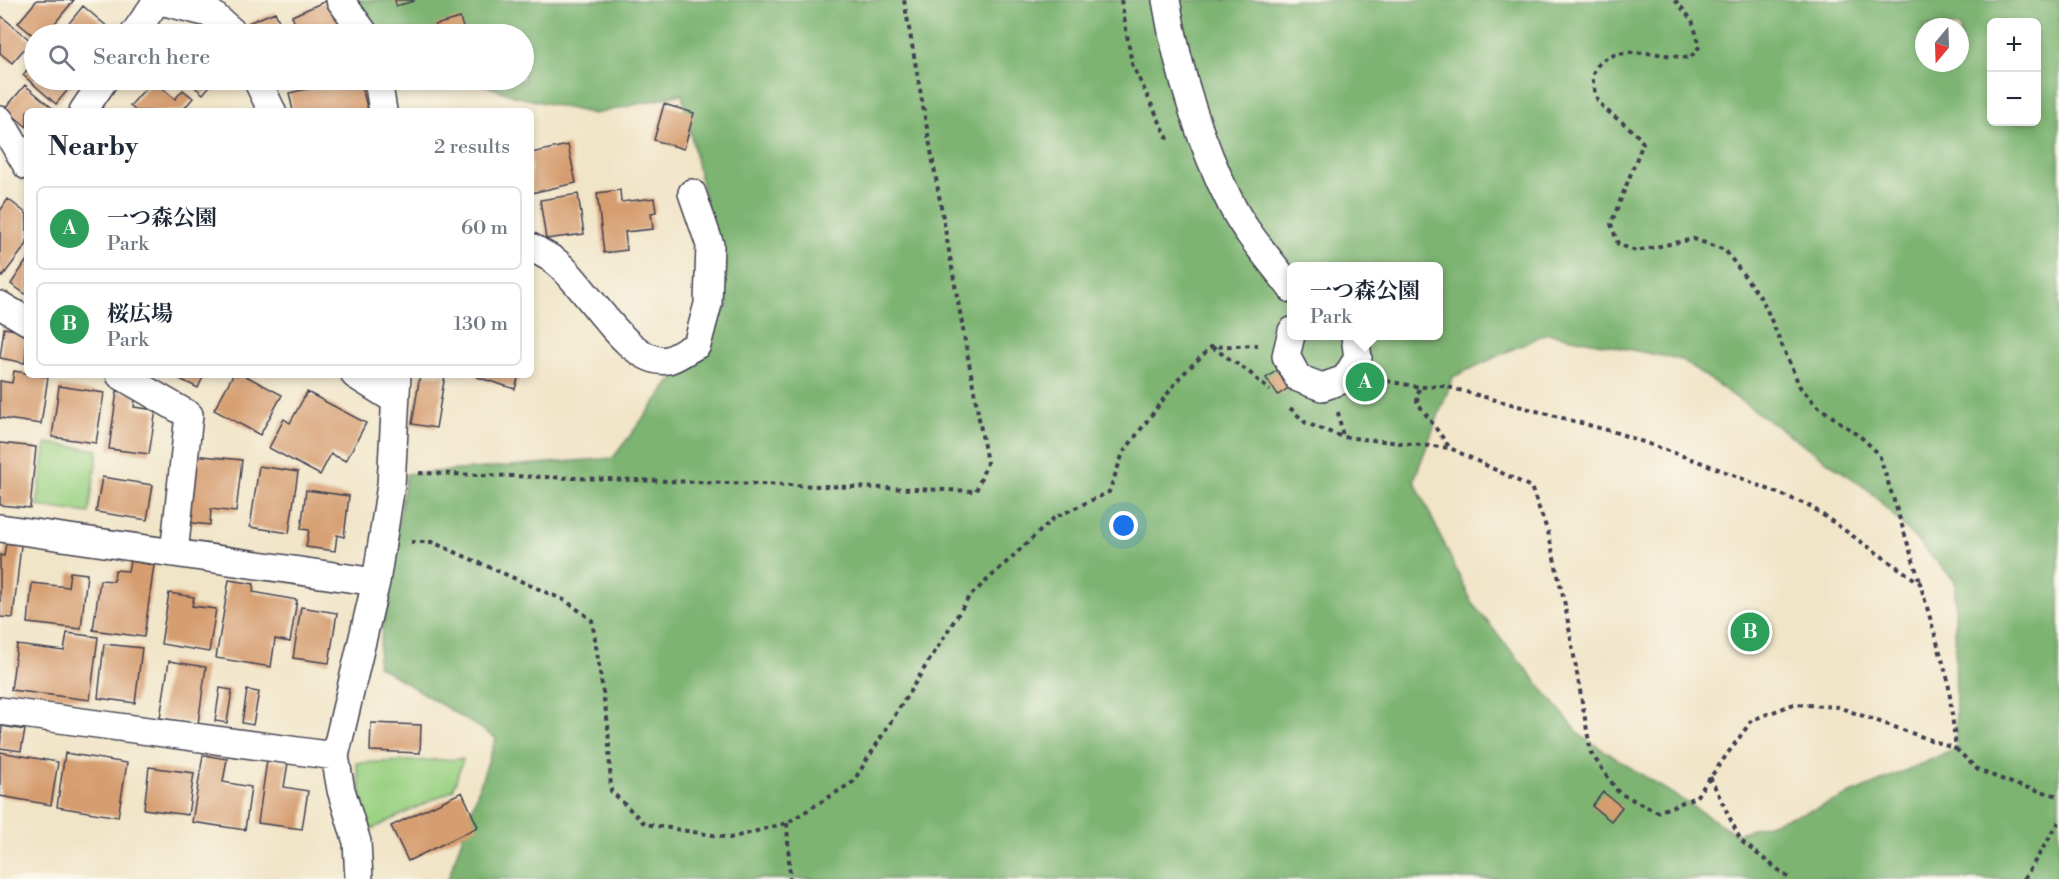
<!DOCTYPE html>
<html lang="en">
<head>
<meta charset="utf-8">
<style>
  :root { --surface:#fff; --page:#f2f2f3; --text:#1f2937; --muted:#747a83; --line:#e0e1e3; --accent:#ea580c }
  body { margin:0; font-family:"Libre Bodoni","Noto Serif JP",serif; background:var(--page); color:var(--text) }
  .controls { position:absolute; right:18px; top:18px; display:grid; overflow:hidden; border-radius:9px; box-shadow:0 3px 9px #0003 }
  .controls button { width:54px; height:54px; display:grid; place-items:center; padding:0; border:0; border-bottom:2px solid var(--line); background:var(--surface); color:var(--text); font:30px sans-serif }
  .compass { position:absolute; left:1915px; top:18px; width:54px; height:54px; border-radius:50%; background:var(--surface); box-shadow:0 3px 9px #0003; rotate:199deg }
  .you { position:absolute; left:1124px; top:526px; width:21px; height:21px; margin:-15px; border:4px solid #fff; border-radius:50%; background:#1a73e8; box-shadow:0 0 0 9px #1a73e833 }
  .badge { display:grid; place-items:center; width:39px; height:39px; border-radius:50%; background:var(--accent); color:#fff; font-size:20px; font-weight:700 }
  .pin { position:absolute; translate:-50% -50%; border:3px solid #fff; box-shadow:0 2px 6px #0006 }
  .popup { position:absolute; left:1287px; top:262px; width:156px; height:78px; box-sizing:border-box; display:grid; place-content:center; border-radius:9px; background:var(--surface); filter:drop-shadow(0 2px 4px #0005); font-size:20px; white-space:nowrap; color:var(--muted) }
  .popup b { font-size:22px; color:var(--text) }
  .popup::after { content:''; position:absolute; left:50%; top:100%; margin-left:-12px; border:12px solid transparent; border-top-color:var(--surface) }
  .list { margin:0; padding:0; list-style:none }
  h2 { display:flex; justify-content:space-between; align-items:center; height:78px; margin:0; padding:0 24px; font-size:26px }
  h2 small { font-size:20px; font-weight:400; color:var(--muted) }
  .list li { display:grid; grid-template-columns:39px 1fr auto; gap:18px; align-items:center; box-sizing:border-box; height:84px; margin:0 12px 12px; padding:0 12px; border:2px solid var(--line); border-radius:9px }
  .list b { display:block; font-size:22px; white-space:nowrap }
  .list p { margin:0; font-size:20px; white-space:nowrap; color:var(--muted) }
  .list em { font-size:20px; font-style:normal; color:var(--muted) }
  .icon { flex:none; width:33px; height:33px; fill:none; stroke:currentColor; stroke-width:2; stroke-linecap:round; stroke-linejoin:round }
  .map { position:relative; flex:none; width:2059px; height:879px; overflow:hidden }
  .search { position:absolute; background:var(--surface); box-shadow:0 3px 9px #0003; left:24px; top:24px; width:510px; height:66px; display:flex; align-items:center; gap:15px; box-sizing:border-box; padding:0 21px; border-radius:33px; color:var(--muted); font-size:22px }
  .panel { position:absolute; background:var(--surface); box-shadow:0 3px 9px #0003; left:24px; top:108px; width:510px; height:270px; border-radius:9px }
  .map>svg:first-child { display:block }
  .green { fill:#9cd284; stroke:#5f7a60; stroke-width:1.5 }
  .forest { fill:#7db472; stroke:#506b56; stroke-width:1.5; fill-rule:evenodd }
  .building { fill:#d69d6f }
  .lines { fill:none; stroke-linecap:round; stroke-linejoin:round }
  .street-casing { stroke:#413f50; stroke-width:30 }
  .path { stroke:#413f50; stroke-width:4; stroke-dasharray:4.5 4.5; stroke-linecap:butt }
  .street { stroke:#fff; stroke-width:27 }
</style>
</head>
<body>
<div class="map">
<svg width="2059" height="879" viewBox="0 0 2059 879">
  <rect width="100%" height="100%" fill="#fbf7ec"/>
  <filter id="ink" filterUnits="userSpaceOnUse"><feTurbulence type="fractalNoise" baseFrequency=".0167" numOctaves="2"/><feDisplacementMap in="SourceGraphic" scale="12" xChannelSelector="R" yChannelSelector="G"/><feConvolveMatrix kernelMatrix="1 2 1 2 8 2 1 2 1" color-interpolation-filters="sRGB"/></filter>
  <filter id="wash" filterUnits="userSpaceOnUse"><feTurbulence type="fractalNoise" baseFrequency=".008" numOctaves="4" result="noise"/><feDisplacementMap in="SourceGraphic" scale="24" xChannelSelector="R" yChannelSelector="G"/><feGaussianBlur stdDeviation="1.35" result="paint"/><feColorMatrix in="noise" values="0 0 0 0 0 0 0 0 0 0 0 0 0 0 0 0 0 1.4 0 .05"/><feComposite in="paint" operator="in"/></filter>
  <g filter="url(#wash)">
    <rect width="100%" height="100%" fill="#f1e5c8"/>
    <path class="green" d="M46,443L98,450L89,513L37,506Z
      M463,759L453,790L368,831L356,763Z"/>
    <path class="forest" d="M349,0H2059V879H448L496,738L377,665L406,474L613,458L728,306L682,94L594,114L514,96L472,80H524V34H379ZM1992,22H2036V122H1992ZM1924,27H1960V63H1924ZM1292,266H1438V336H1292ZM1547,333L1682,360L1871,492L1955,581L1956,749L1818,808L1736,834L1582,737L1472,603L1414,480L1453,377Z"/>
    <g id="blocks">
      <path class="building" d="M37,0H74L46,34L34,36L18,23Z
        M328,0H332L347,34H253L248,23L275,12L283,30L295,24L292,16Z
        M395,0H414V1L396,6Z
        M83,6L116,34L61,33Z
        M0,15L31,41L12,63L0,53Z
        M460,18L465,34H438L435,25Z
        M34,61V80H76L56,104L23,75Z
        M153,80L175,99L183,90L193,98L182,111H136L130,106Z
        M186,80H215L203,94Z
        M348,80H360L368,111H293L289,93Z
        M25,85L56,111H27V127L5,109Z
        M664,104L694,113L684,149L654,140Z
        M568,145L576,183L531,193V153Z
        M620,190L621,202L654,198L656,212L651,213L653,229L625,232L627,250L604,253L597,193Z
        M578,194L584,234L546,239L540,200Z
        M8,199L27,214V244L2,277L0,275V211Z
        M27,260V295L11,284Z
        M4,328L27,332L25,363L0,358Z
        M1282,367L1294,384L1278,395L1266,378Z
        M14,371L48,377L41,424L0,418V381L12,383Z
        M172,375H204L198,388Z
        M233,375H244L282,395L260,435L214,410Z
        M420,375H445L436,428L412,424Z
        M478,375H519L515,389L477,377Z
        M59,386L104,393L96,443L52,437Z
        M117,391L136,394L134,407L156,410L149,454L109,449Z
        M307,392L366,423L346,461L331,454L320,475L269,448L284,419L290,423Z
        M0,443L36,447L30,508L0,505Z
        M193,455L242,460L236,512L211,509L210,525L185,522Z
        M259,466L298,472L289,533L250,527Z
        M102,477L153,485L147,520L96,512Z
        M306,490L349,496L344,537L337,535L335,551L306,547L309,530L301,529Z
        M6,543L21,545L13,618L0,617V555L4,556Z
        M130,561L154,565L144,637L93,630L100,580L114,581L115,570L128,571Z
        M70,572L87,574L81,629L28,623L32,583L68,587Z
        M229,580L254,584L253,592L297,600L290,642L275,639L271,667L216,658Z
        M169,593L194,597L192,606L216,609L209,652L161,644Z
        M301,607L337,613L329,663L293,658Z
        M67,633L98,637L90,700L11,690L17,645L64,651Z
        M104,644L142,648L135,703L98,698Z
        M169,661L206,667L198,724L160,718Z
        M220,688L232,690L227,723L215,721Z
        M247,690L259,692L253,725L242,723Z
        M371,723L421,725L420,753L370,751Z
        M2,726L25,730L21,751L0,748Z
        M0,752L58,762L51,805L0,796Z
        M65,753L127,763L118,817L57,807Z
        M203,755L227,759L223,782L251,787L245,830L192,822Z
        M267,760L288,763L284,787L308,791L302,829L258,823Z
        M149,767L194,773L188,815L144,809Z
        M462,792L478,827L408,861L391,826Z
        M1603,792L1622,807L1611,821L1592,806Z"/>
    </g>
  </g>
  <g filter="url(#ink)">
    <use href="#blocks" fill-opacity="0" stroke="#413f50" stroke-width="1.5"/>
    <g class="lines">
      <g class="street-casing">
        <path id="street" d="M156,0L212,14L235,34
          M340,0L365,34
          M1166,0C1178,71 1199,141 1232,206C1247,235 1272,262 1292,289
          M134,34L156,2
          M257,80L272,111
          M378,80L383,111
          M83,111L104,80
          M0,120L27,166
          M531,247C539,252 548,256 555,261C585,283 628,367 668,360C677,358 688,349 697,345L708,304L710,245L692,193
          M0,305L27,321
          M1292,331L1286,356L1298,378L1322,387L1345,379L1358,358L1355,336
          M120,375L189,415L174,553
          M355,375L395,400
          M0,528L376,582
          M0,711L335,756
          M359,879L357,842L341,790L335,756L376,582L391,485L397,375"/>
      </g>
      <path class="path" d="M1121,0L1132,64L1169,141
        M1675,0L1692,20L1700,46L1690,58C1663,56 1602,40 1593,75C1592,81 1595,97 1599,102C1611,118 1631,124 1643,143L1611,224L1618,244L1636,251L1694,239L1725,250L1763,301L1800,387L1816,405L1862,438L1879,454L1920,582
        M1212,347L1249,372L1270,391
        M1380,377L1381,380L1419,387
        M1290,408L1306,423L1343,437
        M1338,412L1343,437L1450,448L1531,487L1548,532L1565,605L1591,753L1619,793L1658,812L1696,797L1752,720L1794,704L1838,707L1956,749L1948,680L1920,583L1810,506L1708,465L1618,433L1444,386L1419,387L1417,402L1450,448
        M419,473L976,491L987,463L904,0
        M411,542H432L566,601L592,620L608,725L611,791L645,824L730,838L787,823L853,782L969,597L1054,518L1109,492L1123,453L1180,377L1211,347L1258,345
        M1956,749L1978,770L2017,785L2059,796
        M1710,777L1741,841L1790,879
        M787,823L790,879
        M2024,879L2059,822"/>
      <use href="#street" class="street"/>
    </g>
  </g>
</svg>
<div class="controls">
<button>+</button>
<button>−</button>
</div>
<svg class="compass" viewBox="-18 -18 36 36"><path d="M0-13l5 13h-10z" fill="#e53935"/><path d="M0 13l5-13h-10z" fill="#747a83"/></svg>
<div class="you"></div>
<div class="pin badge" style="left:1365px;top:382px;background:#2e9e5b">A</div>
<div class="popup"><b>一つ森公園</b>Park</div>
<div class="pin badge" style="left:1750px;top:632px;background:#2e9e5b">B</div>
<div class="search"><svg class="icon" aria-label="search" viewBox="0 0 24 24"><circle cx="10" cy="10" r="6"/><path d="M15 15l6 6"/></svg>Search here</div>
<section class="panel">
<h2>Nearby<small>2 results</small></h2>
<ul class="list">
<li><span class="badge" style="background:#2e9e5b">A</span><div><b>一つ森公園</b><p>Park</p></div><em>60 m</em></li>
<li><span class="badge" style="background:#2e9e5b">B</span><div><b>桜広場</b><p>Park</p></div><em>130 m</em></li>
</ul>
</section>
</div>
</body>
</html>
